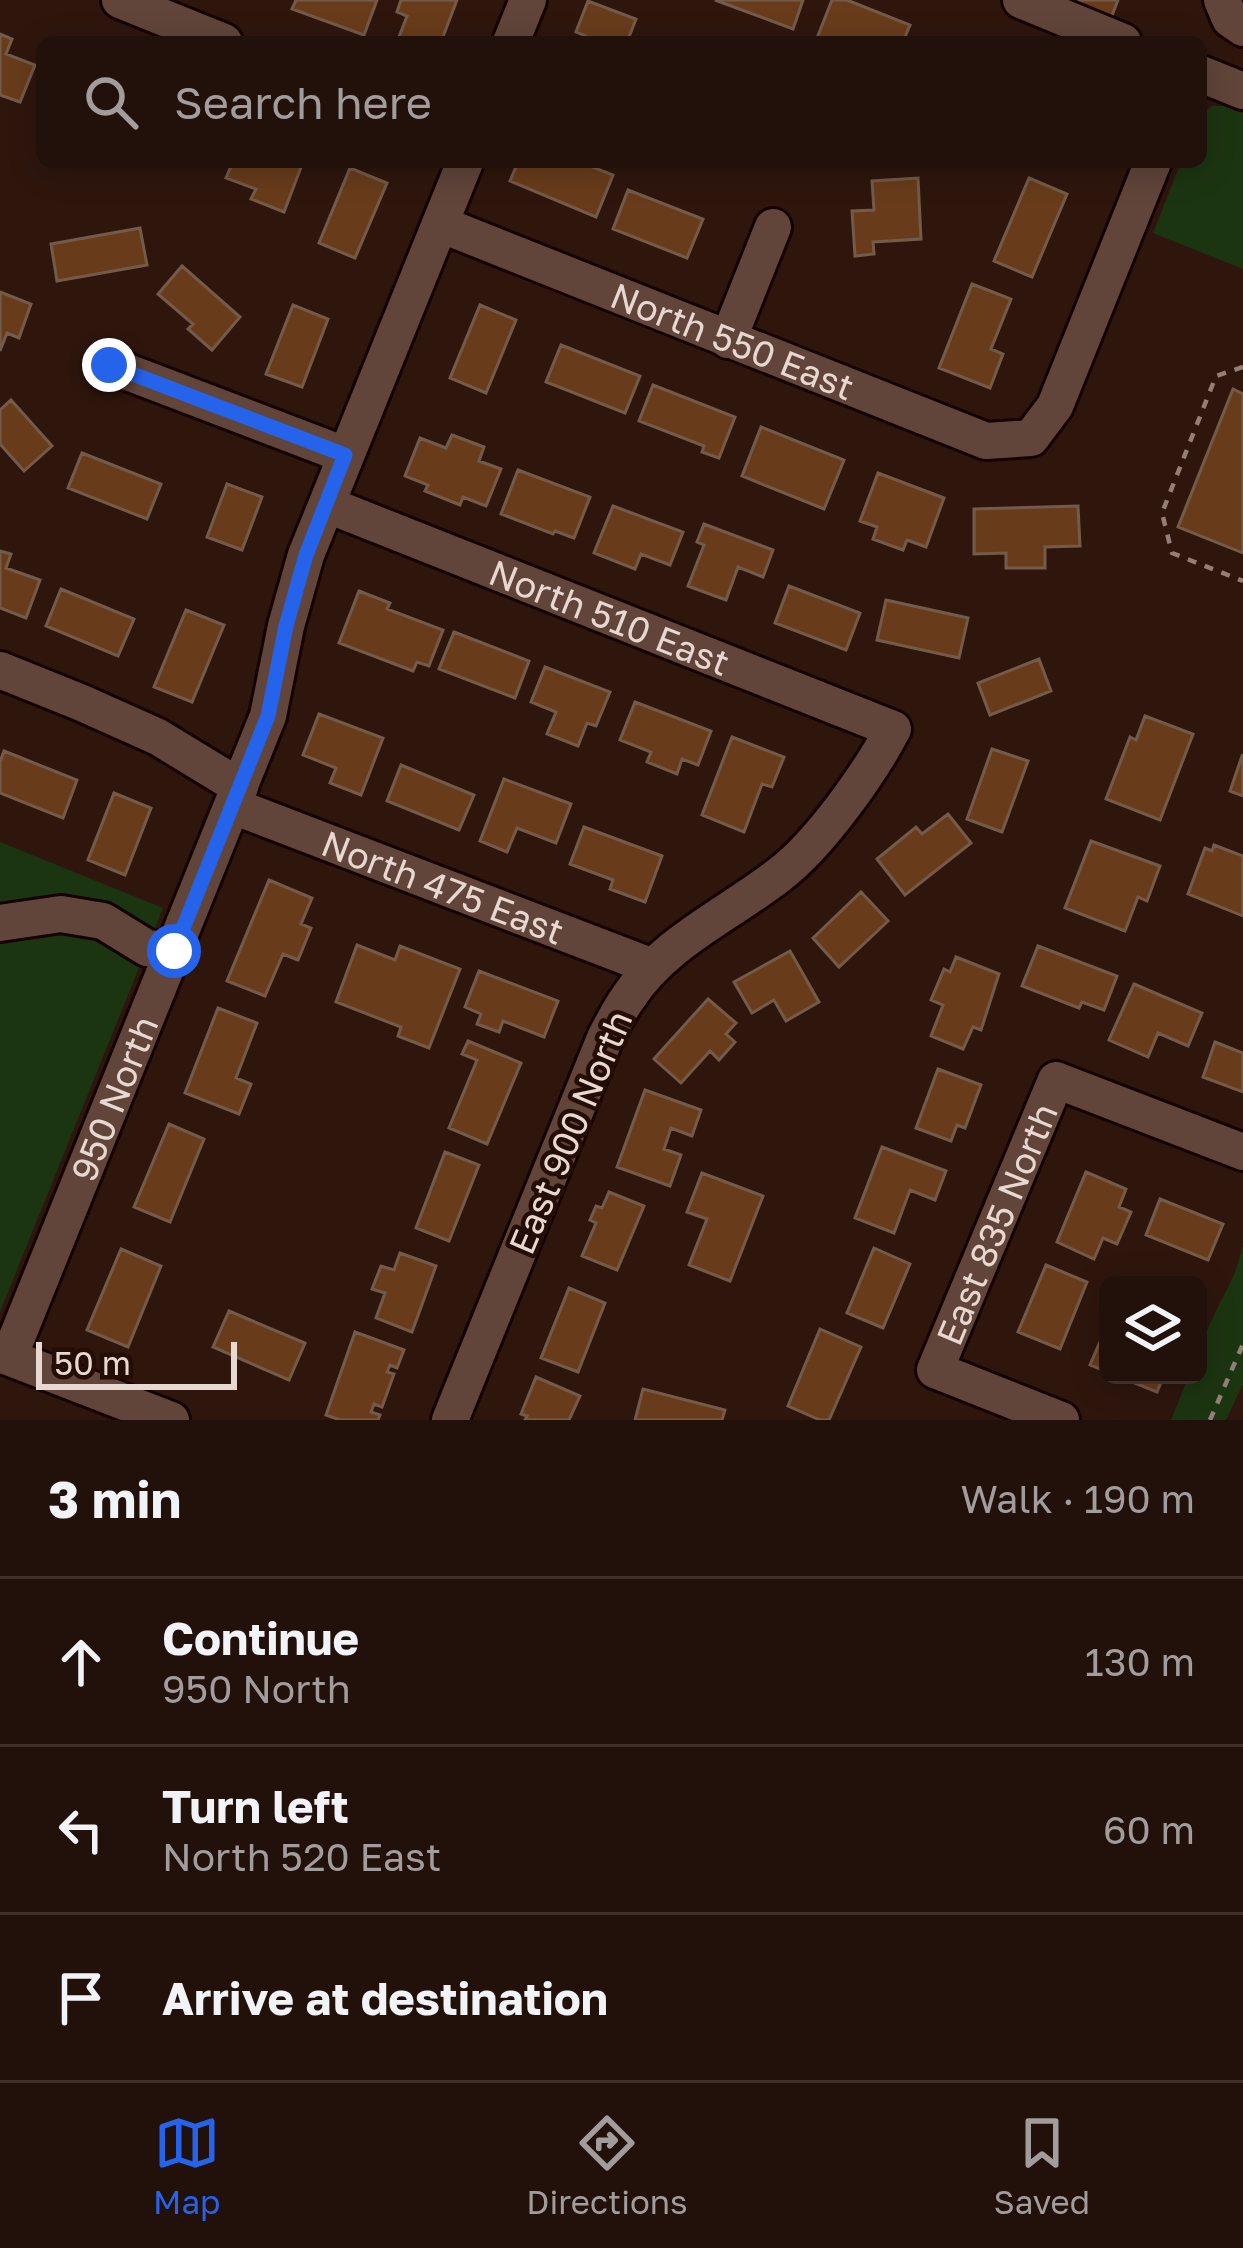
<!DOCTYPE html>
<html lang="en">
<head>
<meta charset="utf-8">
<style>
  :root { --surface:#22100a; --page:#2e1e18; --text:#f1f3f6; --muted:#a29d9c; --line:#3f302b; --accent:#2563eb }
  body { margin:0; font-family:"Golos Text",sans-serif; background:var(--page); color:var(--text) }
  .controls { position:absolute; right:36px; bottom:36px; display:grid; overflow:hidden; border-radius:18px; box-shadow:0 6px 30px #0003 }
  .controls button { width:108px; height:108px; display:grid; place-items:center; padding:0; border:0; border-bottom:3px solid var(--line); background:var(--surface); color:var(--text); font:60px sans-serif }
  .scale { position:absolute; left:36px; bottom:30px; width:201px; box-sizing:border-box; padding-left:12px; border:6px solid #e9d8d1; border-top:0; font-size:33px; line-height:42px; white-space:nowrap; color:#e9d8d1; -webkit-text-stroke:9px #240d05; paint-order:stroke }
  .stop { position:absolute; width:36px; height:36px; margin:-27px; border:9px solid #2563eb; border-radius:50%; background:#fff }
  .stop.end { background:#2563eb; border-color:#fff; box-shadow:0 3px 12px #0008 }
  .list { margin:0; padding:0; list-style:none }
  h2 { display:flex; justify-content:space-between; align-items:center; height:156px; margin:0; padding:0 48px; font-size:51px }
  h2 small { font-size:39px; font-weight:400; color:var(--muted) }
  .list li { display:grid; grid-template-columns:78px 1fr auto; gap:36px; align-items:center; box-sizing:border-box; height:168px; padding:0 48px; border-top:3px solid var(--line) }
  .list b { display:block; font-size:45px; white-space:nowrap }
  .list p { margin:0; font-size:39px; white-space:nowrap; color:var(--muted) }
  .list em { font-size:39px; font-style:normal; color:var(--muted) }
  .icon { flex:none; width:66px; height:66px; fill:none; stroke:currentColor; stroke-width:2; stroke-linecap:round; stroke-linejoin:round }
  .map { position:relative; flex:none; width:1243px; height:1420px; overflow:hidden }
  .search { position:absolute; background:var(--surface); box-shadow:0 6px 30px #0003; left:36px; right:36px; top:36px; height:132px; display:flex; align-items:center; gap:30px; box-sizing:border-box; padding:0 42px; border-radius:18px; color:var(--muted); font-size:45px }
  .sheet { height:660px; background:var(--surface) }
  nav { display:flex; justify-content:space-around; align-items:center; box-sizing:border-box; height:168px; border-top:3px solid var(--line); background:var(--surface); font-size:33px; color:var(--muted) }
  nav a { display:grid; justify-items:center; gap:6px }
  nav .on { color:var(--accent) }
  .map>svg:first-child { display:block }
  .green { fill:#1c3511 }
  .building { fill:#683c1b; stroke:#745a49; stroke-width:3 }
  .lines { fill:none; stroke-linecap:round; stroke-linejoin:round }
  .minor-casing { stroke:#150200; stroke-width:42 }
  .path { stroke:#937f77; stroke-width:4.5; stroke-dasharray:9 9; stroke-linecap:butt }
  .minor { stroke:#61453a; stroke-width:36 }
  .route { stroke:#2563eb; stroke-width:15 }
  .labels { text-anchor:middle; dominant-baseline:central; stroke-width:9; stroke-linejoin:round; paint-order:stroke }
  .street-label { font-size:36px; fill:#e9d8d1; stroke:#240d05 }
</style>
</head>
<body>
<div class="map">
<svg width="1243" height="1420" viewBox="0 0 1243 1420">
  <rect width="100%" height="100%" fill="#2e160d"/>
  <path class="green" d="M1212,106H1224L1243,113V269L1153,233L1181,162H1201V115Z
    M0,842L163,908L0,1312Z
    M1243,1246V1384L1226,1420H1171L1189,1375H1198C1198,1340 1215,1314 1230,1283C1236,1272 1239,1259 1243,1246Z"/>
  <path class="building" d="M296,0H377L364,35L292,9Z
    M401,0H457L441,42H397L407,16L397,12Z
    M715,0H803L793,29Z
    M832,0H847L910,25L903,42H828L817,38Z
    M1065,0H1118L1111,18Z
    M588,1L636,19L627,42H584L586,36L576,32Z
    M0,34L12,39L6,54L35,65L20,102L0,95Z
    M233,162H303L284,212L251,199L256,189L226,178Z
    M518,162H580L613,175L596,217L510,181Z
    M350,168L387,183L355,258L319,243Z
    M918,178L921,239L873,242L874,254L855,256L852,211L874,210L872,181Z
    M1029,178L1067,194L1032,277L994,261Z
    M628,190L703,219L687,258L613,229Z
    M140,228L147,265L57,281L51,244Z
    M182,266L240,317L212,350L188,329L193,324L158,294Z
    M972,284L1011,299L991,349L1003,354L990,388L939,368Z
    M0,292L31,304L19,338L7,333L0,351Z
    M293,305L328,319L302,387L266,374Z
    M480,305L516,320L486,393L450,378Z
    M561,345L640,376L625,413L546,382Z
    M653,385L735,417L719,458L702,452L704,446L639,421Z
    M1233,389L1243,394V553L1178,527Z
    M11,400L52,446L24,471L0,444V410Z
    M761,427L844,460L824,509L742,476Z
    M452,435L484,447L479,461L501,469L486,506L463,497L460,505L425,491L428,485L405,476L420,438L446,448Z
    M82,453L161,484L147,519L68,488Z
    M518,470L590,497L574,538L555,531L553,534L501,514Z
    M878,473L944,498L926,547L907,540L903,550L873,539L877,527L860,521Z
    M227,484L262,497L242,550L207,537Z
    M613,506L683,532L670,565L641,554L635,569L594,553Z
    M1078,506L1080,546L1045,547V568H1006V553L974,554V509Z
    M704,524L773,550L763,577L738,567L726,600L688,586L704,545L697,542Z
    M0,551L11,554L6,568L40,580L26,618L0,608Z
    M789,586L860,613L846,650L775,623Z
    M61,589L134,619L118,656L46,626Z
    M359,591L390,603L387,609L443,630L429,666L417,662L413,671L339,643Z
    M886,600L968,618L959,658L877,640Z
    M186,610L224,625L192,702L154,687Z
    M454,632L529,661L515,698L439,669Z
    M1039,659L1051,691L990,715L978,683Z
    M545,667L610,692L596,726L587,723L578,746L547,734L556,712L531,702Z
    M635,702L711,731L698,765L682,759L677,774L647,762L651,752L620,740Z
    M319,714L383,738L361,795L330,783L336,768L303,755Z
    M1145,716L1193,734L1160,820L1106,799L1130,737L1136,740Z
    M732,737L784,757L772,787L762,784L744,832L702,815Z
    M992,749L1028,761L1002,832L967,819Z
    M4,751L77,780L63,818L0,793V762Z
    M1242,756L1243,757V796L1230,791Z
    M401,765L474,795L459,830L387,801Z
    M504,779L571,804L556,843L517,828L507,852L480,841Z
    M114,793L151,808L125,875L88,860Z
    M948,814L971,843L905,895L877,859L916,827L922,834Z
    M584,827L662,856L645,902L610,889L613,880L570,864Z
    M1091,841L1160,866L1147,901L1138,897L1125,931L1065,908Z
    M1214,845L1243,856V916L1188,894L1205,848L1212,851Z
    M269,880L312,898L301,924L311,928L298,960L283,954L265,996L227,981Z
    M861,892L888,921L839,967L813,938Z
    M357,945L395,960L400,946L460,969L429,1048L398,1036L401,1027L336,1002Z
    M1038,946L1117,976L1104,1010L1082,1002L1079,1008L1022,986Z
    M790,951L819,1002L786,1021L774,1000L752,1013L734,982Z
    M956,957L999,974L981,1030L973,1027L963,1049L931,1036L943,1005L931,1000L944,969L950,972Z
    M479,971L558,1001L544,1037L503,1021L499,1032L477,1024L481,1014L465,1007Z
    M1134,984L1202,1013L1188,1046L1158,1033L1148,1057L1109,1040Z
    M708,999L736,1023L726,1034L735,1042L719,1060L710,1051L681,1083L654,1059Z
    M218,1008L257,1023L236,1078L251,1084L239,1114L185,1093Z
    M468,1041L521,1063L487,1144L449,1128L477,1060L462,1054Z
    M1215,1042L1243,1053V1092L1203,1077Z
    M938,1069L981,1085L965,1128L957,1125L951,1141L916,1128Z
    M645,1090L701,1110L692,1136L671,1128L664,1149L681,1155L670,1186L617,1167Z
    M169,1124L204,1139L170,1222L134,1207Z
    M882,1147L946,1171L935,1200L910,1190L894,1233L855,1218Z
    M445,1152L479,1165L449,1241L416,1228Z
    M1086,1172L1126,1189L1119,1207L1131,1212L1117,1244L1103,1238L1094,1259L1057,1242Z
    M702,1173L763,1196L730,1281L689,1265L707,1219L687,1212Z
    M609,1192L644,1206L617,1270L582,1256L596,1223L590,1220L596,1206L602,1208Z
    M1160,1199L1223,1224L1208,1260L1146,1235Z
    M874,1248L910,1264L883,1328L847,1313Z
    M121,1249L161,1266L128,1347L87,1330Z
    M400,1253L436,1266L412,1332L376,1318L385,1293L372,1289L381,1266L394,1270Z
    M1046,1265L1087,1282L1060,1349L1018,1332Z
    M569,1288L605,1303L578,1372L541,1358Z
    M229,1311L305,1343L289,1380L213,1347Z
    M1106,1328H1108V1372L1090,1365Z
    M820,1329L861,1347L829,1420H820L788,1406Z
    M355,1332L404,1350L397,1368L390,1365L387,1372L394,1374L382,1407L374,1404L371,1412L380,1415L378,1420H340L326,1415Z
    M1115,1375H1164L1157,1392Z
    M536,1377L580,1396L569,1420H525L527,1416L521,1414Z
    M643,1389L725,1410L722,1420H635Z"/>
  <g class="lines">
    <g class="minor-casing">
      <g id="minor">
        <path d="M120,0L224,42"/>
        <path d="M1021,0L1123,42"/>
        <path d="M1222,0L1230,19L1243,28"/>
        <path d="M511,42L528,0"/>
        <path d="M1201,74L1243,91"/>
        <path id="s1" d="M440,224L986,441L1031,438L1055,406L1153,162"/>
        <path d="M728,340L773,227"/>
        <path d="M109,365L345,455"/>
        <path id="s2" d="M328,505L893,729C870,773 819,845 779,875C728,915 664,942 628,998C619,1010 612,1025 605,1038L450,1420"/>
        <path d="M0,670L82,703L158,737L240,787"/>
        <path id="s3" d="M233,806L653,967"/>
        <path d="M0,923L61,914L103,921L147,948L174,951"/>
        <path d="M0,1354L171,1420"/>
        <path id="s4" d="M9,1357L268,716L286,626L306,555L465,162"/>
        <path id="s5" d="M1061,1420L935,1370L1056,1080L1243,1152"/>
      </g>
    </g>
    <path class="path" d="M1243,367L1216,376L1162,513L1172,553L1243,581
      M1210,1420L1243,1344"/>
    <use href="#minor" class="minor"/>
  </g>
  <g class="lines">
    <path class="route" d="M109,365L345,455L306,555L286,626L268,716L174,951"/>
  </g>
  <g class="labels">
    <g class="street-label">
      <text stroke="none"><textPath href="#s1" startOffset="315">North 550 East</textPath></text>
      <text stroke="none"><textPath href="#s2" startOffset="303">North 510 East</textPath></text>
      <text stroke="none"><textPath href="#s3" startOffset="225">North 475 East</textPath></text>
      <text stroke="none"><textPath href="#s4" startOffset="279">950 North</textPath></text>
      <text transform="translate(570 1132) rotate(-67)">East 900 North</text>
      <text stroke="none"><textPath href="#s5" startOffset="294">East 835 North</textPath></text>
    </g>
  </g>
</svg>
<div class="controls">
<button><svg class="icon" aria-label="layers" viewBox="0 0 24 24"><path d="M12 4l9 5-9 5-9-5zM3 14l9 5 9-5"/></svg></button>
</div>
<div class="scale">50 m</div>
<div class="stop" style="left:174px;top:951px"></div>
<div class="stop end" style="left:109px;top:365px"></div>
<div class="search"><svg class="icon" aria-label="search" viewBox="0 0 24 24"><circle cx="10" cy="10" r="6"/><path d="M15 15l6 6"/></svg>Search here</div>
</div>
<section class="sheet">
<h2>3 min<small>Walk · 190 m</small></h2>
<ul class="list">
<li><svg class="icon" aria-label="ahead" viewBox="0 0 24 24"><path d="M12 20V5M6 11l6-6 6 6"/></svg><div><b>Continue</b><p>950 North</p></div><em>130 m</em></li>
<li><svg class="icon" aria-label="left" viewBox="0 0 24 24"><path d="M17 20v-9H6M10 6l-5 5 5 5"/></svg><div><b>Turn left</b><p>North 520 East</p></div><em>60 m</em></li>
<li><svg class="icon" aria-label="arrive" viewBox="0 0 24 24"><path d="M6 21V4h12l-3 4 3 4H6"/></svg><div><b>Arrive at destination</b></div></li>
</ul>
</section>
<nav>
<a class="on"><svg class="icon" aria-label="map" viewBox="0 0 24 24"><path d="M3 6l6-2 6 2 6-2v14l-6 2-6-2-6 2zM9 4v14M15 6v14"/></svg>Map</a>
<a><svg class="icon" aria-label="directions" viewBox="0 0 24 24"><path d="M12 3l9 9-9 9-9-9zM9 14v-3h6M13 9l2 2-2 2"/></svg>Directions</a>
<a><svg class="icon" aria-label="saved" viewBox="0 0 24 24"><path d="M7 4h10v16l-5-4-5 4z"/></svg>Saved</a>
</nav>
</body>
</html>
